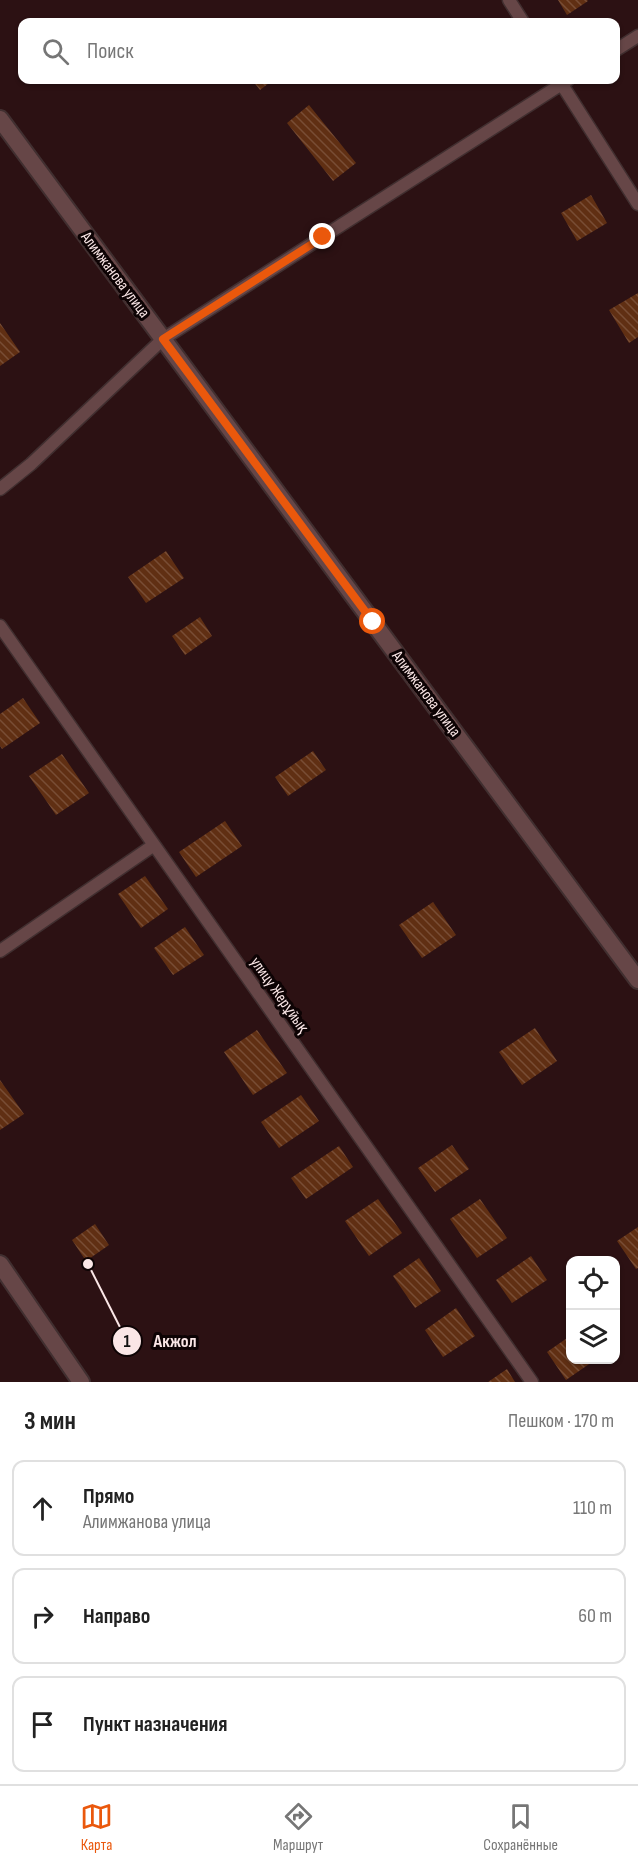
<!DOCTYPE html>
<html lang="ru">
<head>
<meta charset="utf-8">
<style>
  :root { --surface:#fff; --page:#f6f6f6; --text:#222; --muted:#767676; --line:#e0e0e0; --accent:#ea580c }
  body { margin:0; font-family:"Sofia Sans Condensed",sans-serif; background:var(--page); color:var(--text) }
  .controls { position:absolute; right:18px; bottom:18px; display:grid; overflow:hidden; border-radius:12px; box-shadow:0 2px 4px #0004 }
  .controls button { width:54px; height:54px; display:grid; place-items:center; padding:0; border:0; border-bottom:2px solid var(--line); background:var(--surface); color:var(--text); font:30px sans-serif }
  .stop { position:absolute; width:18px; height:18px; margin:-14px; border:4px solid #ea580c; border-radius:50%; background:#fff }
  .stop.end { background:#ea580c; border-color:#fff; box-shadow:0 2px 6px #0008 }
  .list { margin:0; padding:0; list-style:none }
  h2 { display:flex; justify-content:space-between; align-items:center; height:78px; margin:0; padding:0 24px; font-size:26px }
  h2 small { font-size:20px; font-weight:400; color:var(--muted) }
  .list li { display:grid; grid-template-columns:39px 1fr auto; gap:18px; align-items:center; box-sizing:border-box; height:96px; margin:0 12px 12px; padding:0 12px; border:2px solid var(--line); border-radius:12px }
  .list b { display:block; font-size:22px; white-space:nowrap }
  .list p { margin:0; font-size:20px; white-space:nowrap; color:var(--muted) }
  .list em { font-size:20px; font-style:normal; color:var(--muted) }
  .icon { flex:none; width:33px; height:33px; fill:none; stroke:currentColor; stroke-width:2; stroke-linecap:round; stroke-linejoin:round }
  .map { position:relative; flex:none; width:638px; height:1382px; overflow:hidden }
  .search { position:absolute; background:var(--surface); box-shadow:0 2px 4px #0004; left:18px; right:18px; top:18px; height:66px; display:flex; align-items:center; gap:15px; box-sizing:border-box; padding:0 21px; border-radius:12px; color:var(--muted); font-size:22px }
  .sheet { height:402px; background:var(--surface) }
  nav { display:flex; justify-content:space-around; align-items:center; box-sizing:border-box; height:84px; border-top:2px solid var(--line); background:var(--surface); font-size:16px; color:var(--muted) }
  nav a { display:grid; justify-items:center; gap:3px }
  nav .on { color:var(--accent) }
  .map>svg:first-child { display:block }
  .building { fill:url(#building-back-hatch) }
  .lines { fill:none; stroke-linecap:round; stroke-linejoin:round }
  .service-casing { stroke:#412f30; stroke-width:15 }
  .minor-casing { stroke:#412f30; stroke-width:20 }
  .service { stroke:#664647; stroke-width:12 }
  .minor { stroke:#664647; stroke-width:16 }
  .route { stroke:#ea580c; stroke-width:8 }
  .labels { text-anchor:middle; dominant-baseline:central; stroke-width:6; stroke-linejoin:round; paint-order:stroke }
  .street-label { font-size:16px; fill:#fae6e6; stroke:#0d0304 }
  .leader { fill:none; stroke:#fae6e6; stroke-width:2 }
  .callout-dot { fill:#fae6e6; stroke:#0d0304; stroke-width:2 }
  .mark-label { font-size:18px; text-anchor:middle; font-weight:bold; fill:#111 }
  .callout-label { font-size:18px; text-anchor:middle; font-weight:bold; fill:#fae6e6; stroke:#0d0304; stroke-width:6; stroke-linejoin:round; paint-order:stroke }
</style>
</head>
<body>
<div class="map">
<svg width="638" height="1382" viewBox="0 0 638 1382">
  <defs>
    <pattern id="building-back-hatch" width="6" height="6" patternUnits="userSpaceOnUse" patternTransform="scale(1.5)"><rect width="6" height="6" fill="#602f13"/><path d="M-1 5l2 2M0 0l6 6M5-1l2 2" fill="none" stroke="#784d35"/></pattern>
  </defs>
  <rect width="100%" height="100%" fill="#2c1113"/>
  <path class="building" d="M558,0H587L588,1L567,15Z
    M252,80H273L260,90Z
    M309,105L356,163L333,181L287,123Z
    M591,195L607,223L577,241L561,213Z
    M638,293V337L629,343L609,310Z
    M0,323L20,352L0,366Z
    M166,551L184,578L146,603L128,577Z
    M200,617L212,636L185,655L172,636Z
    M23,698L40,723L2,749L0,746V714Z
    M313,751L326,770L288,796L275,777Z
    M62,754L89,793L56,815L29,776Z
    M225,821L242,846L196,877L179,852Z
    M145,876L168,909L141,928L118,894Z
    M433,902L456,935L422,958L399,925Z
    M185,927L204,955L173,975L154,948Z
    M535,1028L557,1061L522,1085L499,1052Z
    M257,1030L287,1073L253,1095L224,1052Z
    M0,1080L24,1114L0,1130Z
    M301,1095L319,1121L279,1148L261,1122Z
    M452,1145L469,1169L435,1192L418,1168Z
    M339,1146L353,1167L306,1199L291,1178Z
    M378,1199L402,1233L369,1256L345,1221Z
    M480,1199L507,1238L477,1258L450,1219Z
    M95,1224L109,1245L86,1261L72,1240Z
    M638,1227V1268L636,1269L617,1241Z
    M531,1256L547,1280L512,1303L496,1280Z
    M419,1258L441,1291L415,1308L393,1276Z
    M456,1308L475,1336L443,1357L425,1330Z
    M570,1336V1360H595L566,1380L547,1352Z
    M507,1369L515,1382H488Z"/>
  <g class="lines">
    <g class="service-casing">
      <path id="service" d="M509,0L523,22
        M616,50L638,36
        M559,80L638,204
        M0,489L31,464L163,339L568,80
        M0,626L532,1382
        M0,951L154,845"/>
    </g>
    <g class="minor-casing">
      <path id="minor" d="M0,119L638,980
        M0,1264L81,1382"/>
    </g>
    <use href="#service" class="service"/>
    <use href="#minor" class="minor"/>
  </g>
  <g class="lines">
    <path class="route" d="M323,237L163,339L373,622"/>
  </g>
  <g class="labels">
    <g class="street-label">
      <text transform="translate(115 275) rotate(53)">Алимжанова улица</text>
      <text transform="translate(426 694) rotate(53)">Алимжанова улица</text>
      <text transform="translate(279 995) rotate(55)">улицу Жерұйық</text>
    </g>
  </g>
  <path class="leader" d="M88 1264L127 1341"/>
  <g class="callout-dot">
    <circle cx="88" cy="1264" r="6"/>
    <circle cx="127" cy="1341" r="15"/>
  </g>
  <g class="mark-label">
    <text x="127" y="1347">1</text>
  </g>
  <g class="callout-label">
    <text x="175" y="1347">Акжол</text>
  </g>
</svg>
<div class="controls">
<button><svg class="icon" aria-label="locate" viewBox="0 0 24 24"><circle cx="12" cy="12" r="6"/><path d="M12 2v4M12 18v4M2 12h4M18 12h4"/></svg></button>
<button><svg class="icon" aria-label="layers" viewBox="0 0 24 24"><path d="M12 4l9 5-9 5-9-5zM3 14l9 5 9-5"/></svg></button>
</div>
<div class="stop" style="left:373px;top:622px"></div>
<div class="stop end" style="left:323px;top:237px"></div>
<div class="search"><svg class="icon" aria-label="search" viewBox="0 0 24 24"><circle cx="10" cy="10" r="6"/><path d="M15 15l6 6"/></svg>Поиск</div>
</div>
<section class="sheet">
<h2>3 мин<small>Пешком · 170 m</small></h2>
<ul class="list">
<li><svg class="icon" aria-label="ahead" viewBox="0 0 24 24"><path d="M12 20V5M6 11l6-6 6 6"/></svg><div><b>Прямо</b><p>Алимжанова улица</p></div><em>110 m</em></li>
<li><svg class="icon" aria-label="right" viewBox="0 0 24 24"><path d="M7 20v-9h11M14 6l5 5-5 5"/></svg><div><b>Направо</b></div><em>60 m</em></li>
<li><svg class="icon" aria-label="arrive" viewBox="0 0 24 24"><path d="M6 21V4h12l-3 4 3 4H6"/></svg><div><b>Пункт назначения</b></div></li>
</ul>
</section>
<nav>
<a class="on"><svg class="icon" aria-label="map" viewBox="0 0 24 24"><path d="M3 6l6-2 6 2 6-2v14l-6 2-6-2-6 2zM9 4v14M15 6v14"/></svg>Карта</a>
<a><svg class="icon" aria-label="directions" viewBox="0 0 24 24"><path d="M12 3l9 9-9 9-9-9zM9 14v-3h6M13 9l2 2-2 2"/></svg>Маршрут</a>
<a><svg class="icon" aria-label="saved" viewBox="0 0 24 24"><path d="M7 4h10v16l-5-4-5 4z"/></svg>Сохранённые</a>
</nav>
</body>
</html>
